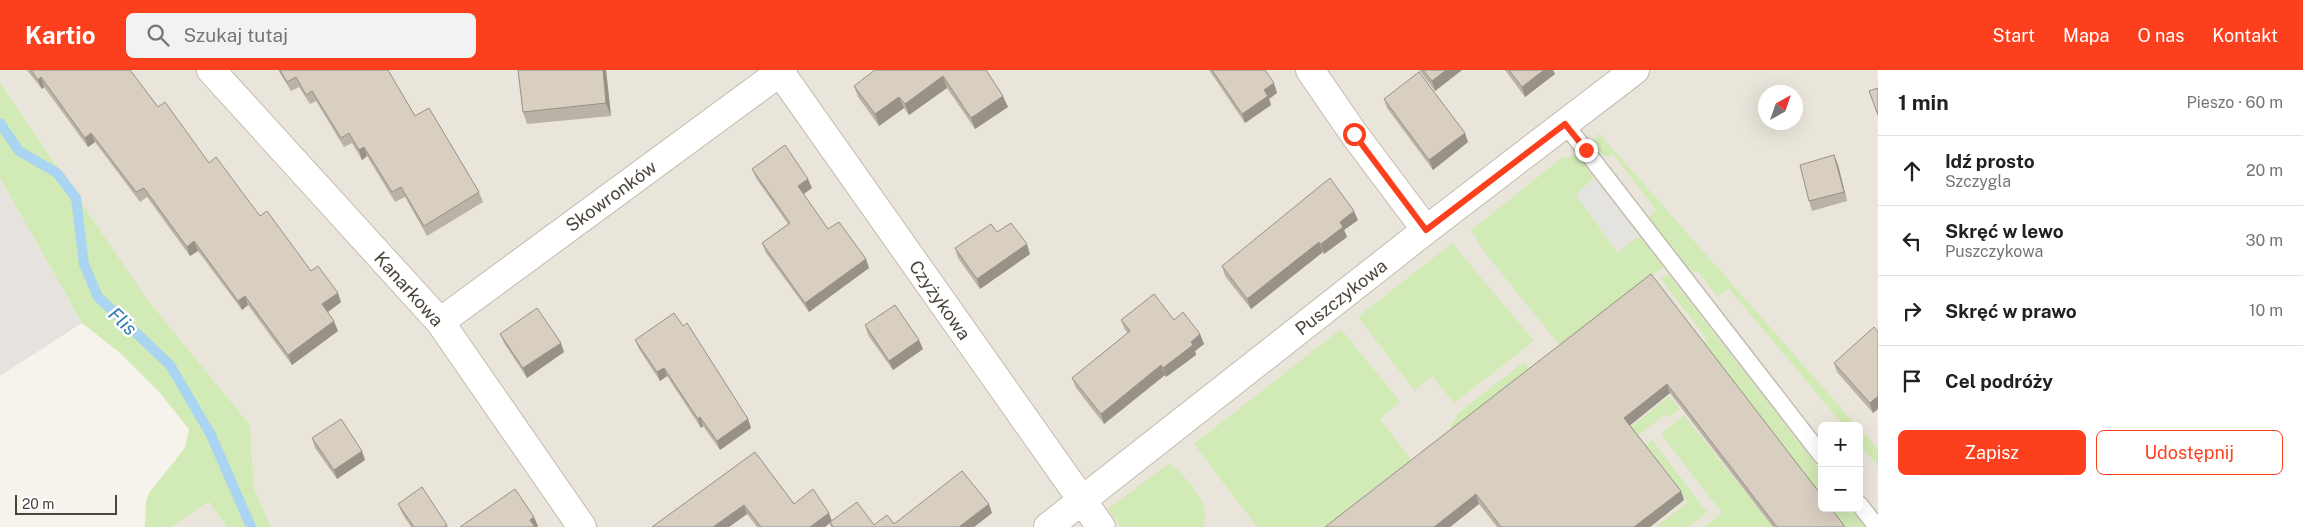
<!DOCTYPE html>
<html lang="pl">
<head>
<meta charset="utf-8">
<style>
  :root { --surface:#fff; --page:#f2f2f2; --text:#202124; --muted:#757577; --line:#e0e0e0; --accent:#fc3f1d }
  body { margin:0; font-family:"Public Sans",sans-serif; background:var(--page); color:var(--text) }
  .controls { position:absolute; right:15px; bottom:15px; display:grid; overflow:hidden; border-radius:8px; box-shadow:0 5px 20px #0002 }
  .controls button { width:45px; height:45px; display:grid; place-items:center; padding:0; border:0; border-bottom:1px solid var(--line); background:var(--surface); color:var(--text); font:25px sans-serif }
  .compass { position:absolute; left:1758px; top:15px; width:45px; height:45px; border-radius:50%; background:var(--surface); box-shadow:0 5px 20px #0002; rotate:40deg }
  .scale { position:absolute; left:15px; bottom:12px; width:102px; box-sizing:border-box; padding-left:5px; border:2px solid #4b4439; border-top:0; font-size:14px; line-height:18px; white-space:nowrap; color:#4b4439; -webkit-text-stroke:4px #fff; paint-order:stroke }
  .stop { position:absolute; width:15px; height:15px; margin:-11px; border:4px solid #fc3f1d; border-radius:50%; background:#fff }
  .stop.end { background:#fc3f1d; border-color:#fff; box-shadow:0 1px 5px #0008 }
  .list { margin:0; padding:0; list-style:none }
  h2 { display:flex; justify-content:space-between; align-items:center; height:65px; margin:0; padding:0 20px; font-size:21px }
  h2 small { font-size:16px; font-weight:400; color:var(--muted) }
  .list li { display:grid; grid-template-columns:32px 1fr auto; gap:15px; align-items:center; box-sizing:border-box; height:70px; padding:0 20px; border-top:1px solid var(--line) }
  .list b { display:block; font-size:19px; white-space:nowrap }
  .list p { margin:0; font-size:16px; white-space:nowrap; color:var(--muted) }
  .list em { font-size:16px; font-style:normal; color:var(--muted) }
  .actions { display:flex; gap:10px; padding:15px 20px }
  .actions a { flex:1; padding:11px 0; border:1px solid var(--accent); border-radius:8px; text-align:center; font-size:18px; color:var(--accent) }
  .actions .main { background:var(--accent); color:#fff }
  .icon { flex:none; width:28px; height:28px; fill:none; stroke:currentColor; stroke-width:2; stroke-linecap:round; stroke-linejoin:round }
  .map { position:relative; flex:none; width:1878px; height:457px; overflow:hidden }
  header { display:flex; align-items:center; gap:30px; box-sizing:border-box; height:70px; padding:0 25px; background:var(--accent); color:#fff }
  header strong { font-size:24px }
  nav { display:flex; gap:28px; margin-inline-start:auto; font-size:18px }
  .search { width:350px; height:45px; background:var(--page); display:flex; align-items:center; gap:12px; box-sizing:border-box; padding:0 18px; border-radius:8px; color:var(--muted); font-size:19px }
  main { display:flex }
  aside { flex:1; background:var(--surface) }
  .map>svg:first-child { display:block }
  .residential { fill:#eae5da; fill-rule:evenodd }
  .industrial { fill:#e6e2dd }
  .green { fill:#d2eab5 }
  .parking { fill:#e5e3e0 }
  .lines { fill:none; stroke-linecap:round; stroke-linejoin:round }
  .stream { stroke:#a9d4f2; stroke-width:10 }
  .lane-casing { stroke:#c2bbae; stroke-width:19 }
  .street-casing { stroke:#c2bbae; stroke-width:30 }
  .lane { stroke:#fff; stroke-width:16 }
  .street { stroke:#fff; stroke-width:28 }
  .wall { fill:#bab2a6 }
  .shaded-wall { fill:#979187 }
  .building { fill:#d8cfc1; stroke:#979187 }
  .route { stroke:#fc3f1d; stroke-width:6 }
  .labels { text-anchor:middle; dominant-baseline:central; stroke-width:5; stroke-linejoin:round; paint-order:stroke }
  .street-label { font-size:18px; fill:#4b4439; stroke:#fff }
  .water-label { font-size:19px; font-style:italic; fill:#2e7ab2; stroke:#fff }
</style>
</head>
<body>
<header>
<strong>Kartio</strong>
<div class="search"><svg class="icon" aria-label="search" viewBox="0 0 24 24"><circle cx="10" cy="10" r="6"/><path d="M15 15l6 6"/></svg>Szukaj tutaj</div>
<nav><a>Start</a><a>Mapa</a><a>O nas</a><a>Kontakt</a></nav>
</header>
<main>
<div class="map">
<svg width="1878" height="457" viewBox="0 0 1878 457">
  <rect width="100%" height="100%" fill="#f6f3ec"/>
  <path class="residential" d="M0,0H1878V457H271L254,418L250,355L147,229L0,13ZM1766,22H1796V52H1766ZM1822,356H1859V438H1822Z
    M210,432L227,457H171Z"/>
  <path class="industrial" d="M0,108L82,253L0,306Z"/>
  <path class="green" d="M0,13L147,229L250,355L254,418L271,457H227L209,432L171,457H145L146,432L149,423L185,378L189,359L159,322L120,283L82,253L0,108Z
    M1599,63L1857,356H1844L1729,219L1717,226L1698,202L1691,201L1650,150V146L1656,140L1613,84L1605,87L1593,74Z
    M1577,86L1594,108L1576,125L1617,182L1635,168H1641L1663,197L1560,276L1486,184L1471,160L1562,88Z
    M1452,173L1534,271L1454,333L1432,306L1415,321L1358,247Z
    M1668,204L1822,402V430L1702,274L1707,269L1661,209Z
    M1341,259L1400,332L1380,349L1413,392L1333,457H1257L1194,374Z
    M1524,292L1534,306L1456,366L1450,357L1458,343Z
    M1670,326L1680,339L1669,348L1666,344L1582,408V395Z
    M1684,345L1773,457H1704L1722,443L1661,364Z
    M1859,358L1878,379V396L1859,374Z
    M1652,370L1707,442L1688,457H1656L1688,432L1654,388L1581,423Z
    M1168,394C1178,396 1201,426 1204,437C1206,443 1205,450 1203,457H1121L1108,439Z
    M1828,438H1850L1865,457H1843Z"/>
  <path class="parking" d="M1595,109L1639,166L1618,182L1576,124Z"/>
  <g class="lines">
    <path class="stream" d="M0,53L19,81L57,103L76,128L84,194L98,227L170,295L211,365L251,457"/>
    <g class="lane-casing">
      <path id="lane" d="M1565,54L1822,386
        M1859,434L1877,457"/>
    </g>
    <g class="street-casing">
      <path id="street" d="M211,0L440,252L582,457
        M1310,0L1354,64L1426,160
        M780,2L1101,457
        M440,252L783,0
        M1048,457L1426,160L1635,0"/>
    </g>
    <use href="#lane" class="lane"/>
    <use href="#street" class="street"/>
  </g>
  <path class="wall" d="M27,0H130L158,37L209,93L260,146L311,201L338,223L341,232L328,242L338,261L292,295L248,235L242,240L198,181L190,186L147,127L140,132L95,72L88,77L44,17L42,19Z
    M278,0H388L415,46L479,122L483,132L427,166L405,127L395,132L367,86L362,90L352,73L344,77L316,31L310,34L299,17L291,21Z
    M518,0H606L611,46L527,54L523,42Z
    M986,0L1008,37L975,59L947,18L909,45L904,38L879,56L858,27L854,16Z
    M1209,0H1265L1277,23L1269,29L1271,35L1245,53Z
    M1419,0H1462L1435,21Z
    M1505,0H1553L1555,4L1525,27Z
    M1384,29L1468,72L1433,100L1387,38Z
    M1834,85L1838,95L1847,131L1812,141L1809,131Z
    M752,99L812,118L803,124L828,159L866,189L869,198L809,242L766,183L762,173L788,154L756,108Z
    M1358,150L1344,160L1347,167L1324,184L1323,182L1251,239L1225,206L1222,196Z
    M997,162L1030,184L980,219L958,188L955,178Z
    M1651,204L1845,457H1773L1670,323L1630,355L1681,421L1684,430L1650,457H1497L1479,434L1450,457Z
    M1121,250H1174L1200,264L1204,274L1195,281L1196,285L1166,307L1165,305L1104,354L1076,318L1072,308L1128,263L1125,260Z
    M865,255L923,279L893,300L868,265Z
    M683,256L748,349L751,358L720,380L703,356L701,358L667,306L660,311L639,279L635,270Z
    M1878,262V339L1873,343L1837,302L1834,293Z
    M500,264L564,282L527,308L504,273Z
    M312,368L365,390L337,409L315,378Z
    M755,382L794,434L832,451L874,455L894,454L992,443L974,457H831L830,453L825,457H757L747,444L729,457Z
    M398,434L447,455L448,457H411L402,443Z"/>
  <path class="shaded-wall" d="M603,0H606L611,46L606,33Z
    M1446,0H1462L1435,21L1432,11Z
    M1544,0H1553L1555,4L1525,27L1522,17Z
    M943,6L947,18L909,45L905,34Z
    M41,7L44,17L42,19L38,10Z
    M1274,13L1277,23L1269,29L1271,35L1245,53L1242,44L1264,20Z
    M1003,26L1008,37L975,59L971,48Z
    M899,27L904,38L879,56L875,44Z
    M91,63L95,72L88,77L85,68Z
    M1465,63L1468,72L1433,100L1429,90Z
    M364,77L367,86L362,90L359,80Z
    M1834,85L1838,95L1847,131L1844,122Z
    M808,109L812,118L801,126L798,116Z
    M1354,141L1358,150L1344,160L1347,167L1324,184L1321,174L1340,152Z
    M194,171L198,181L190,186L187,177Z
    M1319,172L1323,182L1251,239L1247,229Z
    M1027,174L1030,184L980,219L977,209Z
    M866,189L869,198L809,242L805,233Z
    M338,223L341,232L325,244L322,234Z
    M245,226L248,235L242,240L238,231Z
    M334,251L338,261L292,295L288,285Z
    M1200,264L1204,274L1195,281L1196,285L1166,307L1163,298L1191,272Z
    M919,270L923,279L893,300L889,291Z
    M561,273L564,282L527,308L523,298Z
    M1161,295L1165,305L1104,354L1101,344Z
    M664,298L667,306L660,311L657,302Z
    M1667,314L1670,323L1628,357L1624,348Z
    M1878,326V339L1873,343L1870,333Z
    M700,347L703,356L701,358L698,349Z
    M748,349L751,358L720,380L717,371Z
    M362,381L365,390L337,409L334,400Z
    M1681,421L1684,430L1650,457H1634Z
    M1476,424L1479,434L1450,457H1434Z
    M989,434L992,443L974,457H959Z
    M744,435L747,444L729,457H713Z
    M829,443L832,451L825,457H810Z
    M534,447L538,456L537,457H532L530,450Z"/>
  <path class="building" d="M31,0H130L158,37L165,32L209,93L216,87L260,146L267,141L311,201L318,196L338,223L322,234L334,251L288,285L245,226L238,231L194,171L187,177L144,118L136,122L91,63L85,68L41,7L38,10Z
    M280,0H388L415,46L429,38L479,122L424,156L401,117L392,122L364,77L359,80L349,63L341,68L312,21L306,25L296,7L287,12Z
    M518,0H603L606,33L523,42Z
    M875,0H986L1003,26L971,48L943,6L905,34L899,27L875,44L854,16Z
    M1212,0H1265L1274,13L1264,20L1268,26L1242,44Z
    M1423,0H1446L1432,11Z
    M1509,0H1544L1522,17Z
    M1419,2L1465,63L1429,90L1384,29Z
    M1878,18V45L1869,21Z
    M785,75L808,109L798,116L828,159L839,152L866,189L805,233L762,173L790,153L752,99Z
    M1834,85L1844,122L1809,131L1800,95Z
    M1330,108L1354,141L1340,152L1343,157L1321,174L1319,172L1247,229L1222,196Z
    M1011,153L1027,174L977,209L955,178L991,154L997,162Z
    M1651,204L1822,426V438H1831L1845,457H1777L1667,314L1624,348L1681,421L1634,457H1501L1476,424L1434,457H1325Z
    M1154,224L1174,250L1183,242L1200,264L1191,272L1193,275L1163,298L1161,295L1101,344L1072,308L1130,261L1121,250Z
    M895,235L919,270L889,291L865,255Z
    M537,238L561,273L523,298L500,264Z
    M674,243L683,256L687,253L748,349L717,371L700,347L698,349L664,298L657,302L635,270Z
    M1874,257L1878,262V326L1870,333L1834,293Z
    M341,349L362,381L334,400L312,368Z
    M755,382L794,434L813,419L829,443L810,457H761L744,435L713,457H652Z
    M962,401L989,434L959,457H833L830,452L857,432L874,455L887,445L894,454Z
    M422,417L447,455L444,457H414L398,434Z
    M515,419L534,447L530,450L535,457H460Z"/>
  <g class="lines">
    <path class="route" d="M1354,64L1426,160L1565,54L1586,80"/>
  </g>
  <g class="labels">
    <g class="street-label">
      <text transform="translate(611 126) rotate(-36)">Skowronków</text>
      <text transform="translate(409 219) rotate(48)">Kanarkowa</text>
      <text transform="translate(1341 227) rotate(-38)">Puszczykowa</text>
      <text transform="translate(940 230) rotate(55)">Czyżykowa</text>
    </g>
    <g class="water-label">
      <text transform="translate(123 251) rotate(43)">Flis</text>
    </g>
  </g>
</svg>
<div class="controls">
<button>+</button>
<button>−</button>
</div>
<svg class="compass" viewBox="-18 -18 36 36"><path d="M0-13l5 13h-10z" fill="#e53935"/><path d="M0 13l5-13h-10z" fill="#757577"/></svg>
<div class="scale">20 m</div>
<div class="stop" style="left:1354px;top:64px"></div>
<div class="stop end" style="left:1586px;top:80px"></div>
</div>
<aside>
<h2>1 min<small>Pieszo · 60 m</small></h2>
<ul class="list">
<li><svg class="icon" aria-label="ahead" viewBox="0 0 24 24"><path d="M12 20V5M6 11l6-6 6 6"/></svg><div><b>Idź prosto</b><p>Szczygla</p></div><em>20 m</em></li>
<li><svg class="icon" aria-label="left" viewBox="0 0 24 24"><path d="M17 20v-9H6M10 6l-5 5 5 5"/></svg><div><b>Skręć w lewo</b><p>Puszczykowa</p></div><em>30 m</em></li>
<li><svg class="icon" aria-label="right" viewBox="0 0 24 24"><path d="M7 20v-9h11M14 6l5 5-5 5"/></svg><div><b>Skręć w prawo</b></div><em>10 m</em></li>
<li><svg class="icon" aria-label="arrive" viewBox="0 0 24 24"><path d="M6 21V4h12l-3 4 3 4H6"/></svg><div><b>Cel podróży</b></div></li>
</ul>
<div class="actions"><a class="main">Zapisz</a><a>Udostępnij</a></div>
</aside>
</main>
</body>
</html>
